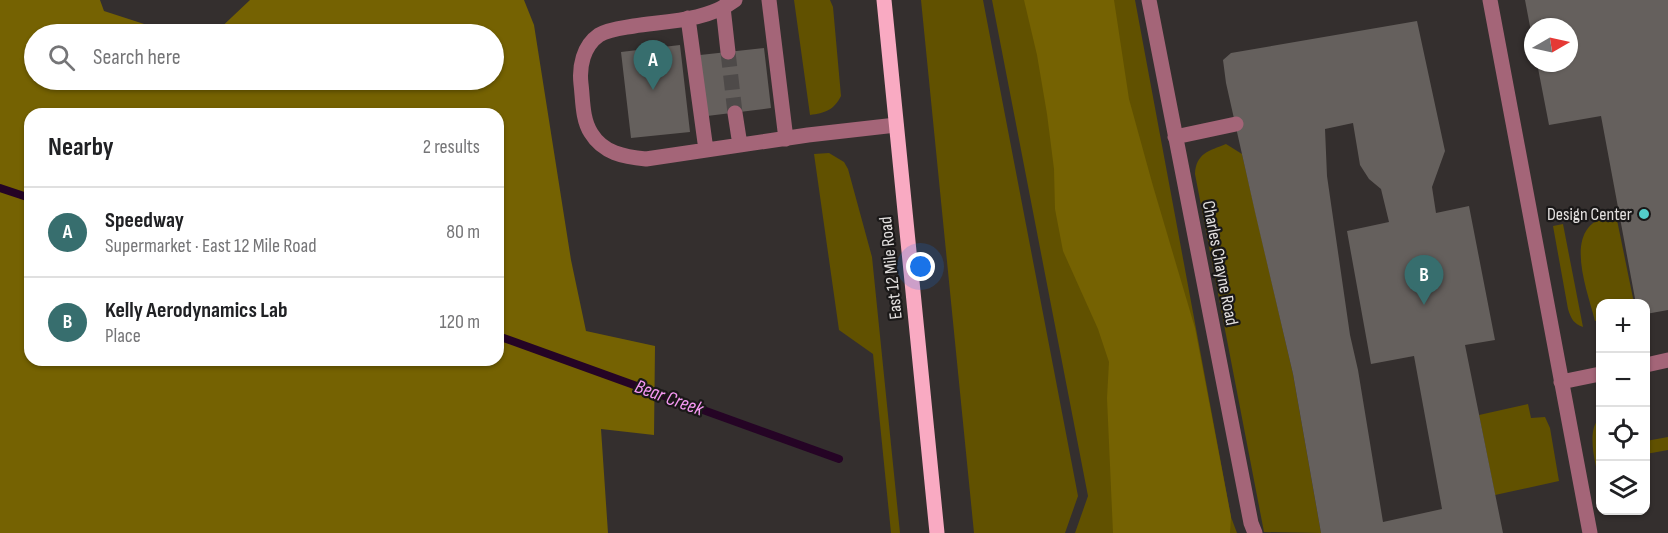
<!DOCTYPE html>
<html lang="en">
<head>
<meta charset="utf-8">
<style>
  :root { --surface:#fff; --page:#f2f2f2; --text:#202124; --muted:#757577; --line:#e0e0e0; --accent:#376e6e }
  body { margin:0; font-family:"Sofia Sans Condensed",sans-serif; background:var(--page); color:var(--text) }
  .controls { position:absolute; right:18px; bottom:18px; display:grid; overflow:hidden; border-radius:12px; box-shadow:0 2px 4px #0004 }
  .controls button { width:54px; height:54px; display:grid; place-items:center; padding:0; border:0; border-bottom:2px solid var(--line); background:var(--surface); color:var(--text); font:30px sans-serif }
  .compass { position:absolute; left:1524px; top:18px; width:54px; height:54px; border-radius:50%; background:var(--surface); box-shadow:0 2px 4px #0004; rotate:81deg }
  .you { position:absolute; left:921px; top:267px; width:21px; height:21px; margin:-15px; border:4px solid #fff; border-radius:50%; background:#1a73e8; box-shadow:0 0 0 9px #1a73e833 }
  .badge { display:grid; place-items:center; width:39px; height:39px; border-radius:50%; background:var(--accent); color:#fff; font-size:20px; font-weight:700 }
  .pin { position:absolute; translate:-50% -50px; filter:drop-shadow(0 2px 3px #0008) }
  .pin::after { content:''; position:absolute; top:32px; width:21px; height:18px; background:inherit; clip-path:polygon(0 0,100% 0,50% 100%) }
  .list { margin:0; padding:0; list-style:none }
  h2 { display:flex; justify-content:space-between; align-items:center; height:78px; margin:0; padding:0 24px; font-size:26px }
  h2 small { font-size:20px; font-weight:400; color:var(--muted) }
  .list li { display:grid; grid-template-columns:39px 1fr auto; gap:18px; align-items:center; box-sizing:border-box; height:90px; padding:0 24px; border-top:2px solid var(--line) }
  .list b { display:block; font-size:22px; white-space:nowrap }
  .list p { margin:0; font-size:20px; white-space:nowrap; color:var(--muted) }
  .list em { font-size:20px; font-style:normal; color:var(--muted) }
  .icon { flex:none; width:33px; height:33px; fill:none; stroke:currentColor; stroke-width:2; stroke-linecap:round; stroke-linejoin:round }
  .map { position:relative; flex:none; width:1668px; height:533px; overflow:hidden }
  .search { position:absolute; background:var(--surface); box-shadow:0 2px 4px #0004; left:24px; top:24px; width:480px; height:66px; display:flex; align-items:center; gap:15px; box-sizing:border-box; padding:0 21px; border-radius:33px; color:var(--muted); font-size:22px }
  .panel { position:absolute; background:var(--surface); box-shadow:0 2px 4px #0004; left:24px; top:108px; width:480px; height:258px; border-radius:18px }
  .map>svg:first-child { display:block }
  .green { fill:#615100 }
  .forest { fill:#756202; fill-rule:evenodd }
  .lines { fill:none; stroke-linecap:round; stroke-linejoin:round }
  .stream { stroke:#250425; stroke-width:8 }
  .building { fill:#65605d; fill-rule:evenodd }
  .minor-tunnel { stroke:#4e4a49; stroke-width:15; stroke-dasharray:15 8; stroke-linecap:butt }
  .minor { stroke:#a46578; stroke-width:15 }
  .major { stroke:#f9aac2; stroke-width:15 }
  .poi-dot { fill:#53cdc9; stroke:#1a1818; stroke-width:2 }
  .labels { text-anchor:middle; dominant-baseline:central; stroke-width:4.5; stroke-linejoin:round; paint-order:stroke }
  .poi-label { font-size:18px; fill:#e4e1e0; stroke:#1a1818; text-anchor:end }
  .street-label { font-size:18px; fill:#e4e1e0; stroke:#1a1818 }
  .water-label { font-size:20px; font-style:italic; fill:#f497f1; stroke:#1a1818 }
</style>
</head>
<body>
<div class="map">
<svg width="1668" height="533" viewBox="0 0 1668 533">
  <rect width="100%" height="100%" fill="#342f2e"/>
  <path class="green" d="M794,0H830L833,7L841,96C834,110 825,113 810,115Z
    M921,0H983L1078,496L1065,533H974Z
    M992,0H1135L1231,517L1237,533H1075L1088,496Z
    M1226,144L1242,154L1293,374L1321,533L1264,532L1195,174C1196,153 1209,151 1226,144Z
    M829,153L844,162L848,169L872,257L900,533H891L873,354L839,330L814,154Z
    M1616,215L1634,303L1600,304V320L1595,321C1586,285 1559,221 1616,215Z
    M1563,224L1583,327C1574,324 1571,319 1568,309L1553,226Z
    M1528,404L1531,418L1545,417L1550,428L1559,481L1495,495L1479,415Z
    M1600,418V480C1595,466 1586,428 1600,418Z
    M1668,437V450L1646,454V441Z"/>
  <path class="forest" d="M0,0H100L104,11L175,34H34V80H494V34H214L250,0H524L534,25L571,260L586,331L655,346L654,435L601,429L608,533H0ZM30,114H498V360H30Z
    M1024,0H1114L1129,99L1153,186L1195,328L1231,517L1230,533H1113L1107,398L1109,362L1098,329L1063,251L1055,209L1054,169L1047,114L1037,55Z"/>
  <g class="lines">
    <path class="stream" d="M0,188L30,198
      M498,336L839,459"/>
  </g>
  <path class="building" d="M1525,0H1668V310L1646,314V304H1636L1601,116L1549,125L1537,63H1569V27H1533L1532,37Z
    M1417,21L1445,151L1432,187L1436,213L1469,206L1495,340L1465,345L1503,533H1321L1293,374L1255,212L1226,83L1223,60L1231,53ZM1353,123L1360,165L1369,179L1381,189L1389,222L1347,231L1371,364L1414,356L1442,509L1383,522L1358,370L1350,335L1327,176L1325,129Z
    M680,45L690,132L631,138L621,52Z
    M764,48L771,108L707,116L700,55Z"/>
  <g class="lines">
    <path class="minor-tunnel" d="M728,52L735,113"/>
    <path class="minor" d="M735,0C707,21 667,21 634,26C623,28 609,29 599,35C583,46 579,67 581,84C583,100 582,119 591,133C603,153 624,157 646,159L808,135L896,125
      M769,0L786,139
      M1149,0L1251,523L1255,533
      M1490,0L1590,533
      M723,7L728,52
      M688,18L706,150
      M735,113L740,145
      M1175,137L1236,124
      M1646,365L1668,360
      M1561,382L1600,374"/>
    <path class="major" d="M884,0L937,533"/>
  </g>
  <circle class="poi-dot" cx="1644" cy="214" r="6"/>
  <g class="labels">
    <g class="poi-label">
      <text x="1632" y="214">Design Center</text>
    </g>
    <g class="street-label">
      <text transform="translate(1220 263) rotate(79)">Charles Chayne Road</text>
      <text transform="translate(891 268) rotate(-96)">East 12 Mile Road</text>
    </g>
    <g class="water-label">
      <text transform="translate(669 398) rotate(20)">Bear Creek</text>
    </g>
  </g>
</svg>
<div class="controls">
<button>+</button>
<button>−</button>
<button><svg class="icon" aria-label="locate" viewBox="0 0 24 24"><circle cx="12" cy="12" r="6"/><path d="M12 2v4M12 18v4M2 12h4M18 12h4"/></svg></button>
<button><svg class="icon" aria-label="layers" viewBox="0 0 24 24"><path d="M12 4l9 5-9 5-9-5zM3 14l9 5 9-5"/></svg></button>
</div>
<svg class="compass" viewBox="-18 -18 36 36"><path d="M0-13l5 13h-10z" fill="#e53935"/><path d="M0 13l5-13h-10z" fill="#757577"/></svg>
<div class="you"></div>
<div class="pin badge" style="left:653px;top:90px">A</div>
<div class="pin badge" style="left:1424px;top:305px">B</div>
<div class="search"><svg class="icon" aria-label="search" viewBox="0 0 24 24"><circle cx="10" cy="10" r="6"/><path d="M15 15l6 6"/></svg>Search here</div>
<section class="panel">
<h2>Nearby<small>2 results</small></h2>
<ul class="list">
<li><span class="badge">A</span><div><b>Speedway</b><p>Supermarket · East 12 Mile Road</p></div><em>80 m</em></li>
<li><span class="badge">B</span><div><b>Kelly Aerodynamics Lab</b><p>Place</p></div><em>120 m</em></li>
</ul>
</section>
</div>
</body>
</html>
